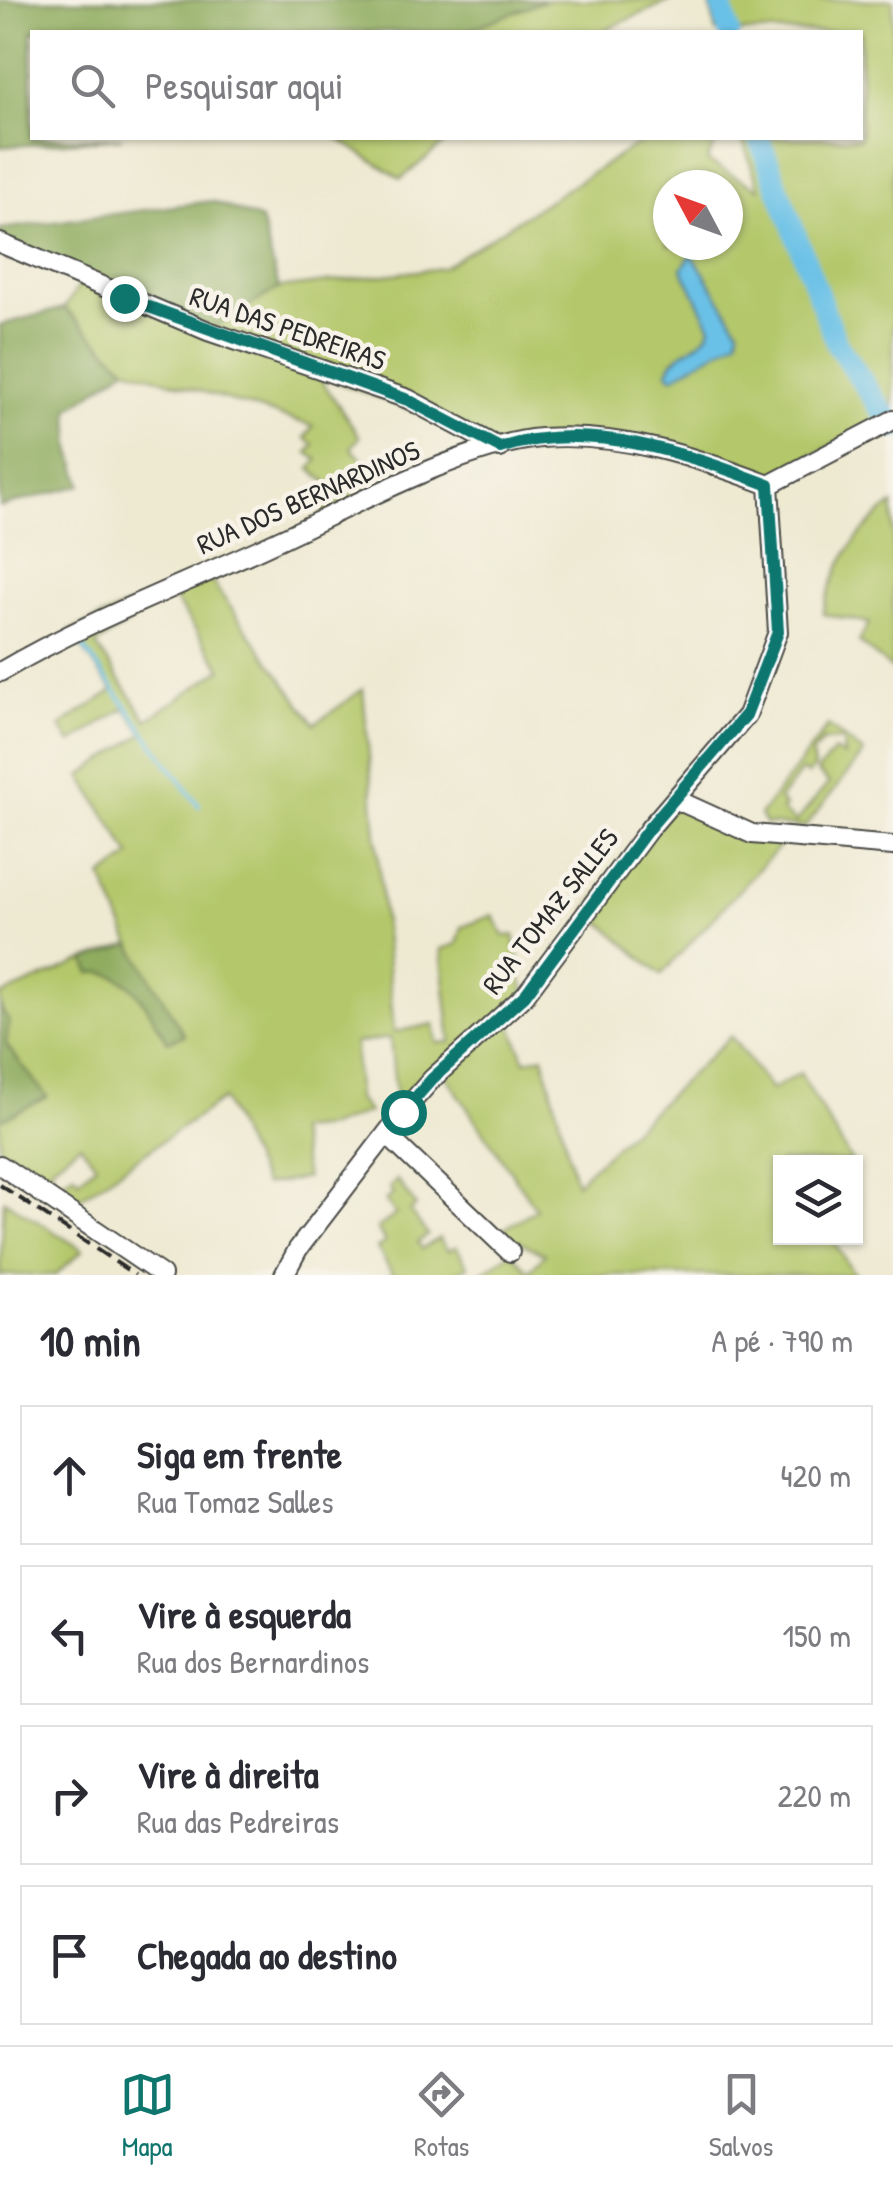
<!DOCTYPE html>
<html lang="pt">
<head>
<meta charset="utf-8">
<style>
  :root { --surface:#fff; --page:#f2f2f3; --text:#2b2b33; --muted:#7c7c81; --line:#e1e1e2; --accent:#0f766e }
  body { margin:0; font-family:"Patrick Hand",sans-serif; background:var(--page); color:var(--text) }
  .controls { position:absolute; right:30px; bottom:30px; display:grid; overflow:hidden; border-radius:0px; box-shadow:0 2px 8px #0004 }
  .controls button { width:90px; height:90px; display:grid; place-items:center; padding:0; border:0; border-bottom:2px solid var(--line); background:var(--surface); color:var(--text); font:50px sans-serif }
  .compass { position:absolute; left:653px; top:170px; width:90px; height:90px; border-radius:50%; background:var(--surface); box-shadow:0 2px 8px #0004; rotate:311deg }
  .stop { position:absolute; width:30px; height:30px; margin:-22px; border:8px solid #0f766e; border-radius:50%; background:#fff }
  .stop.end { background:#0f766e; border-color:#fff; box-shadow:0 2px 10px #0008 }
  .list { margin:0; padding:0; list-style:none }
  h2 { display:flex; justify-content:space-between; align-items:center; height:130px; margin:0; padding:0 40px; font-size:42px }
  h2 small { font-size:32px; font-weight:400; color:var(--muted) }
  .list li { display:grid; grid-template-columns:65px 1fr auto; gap:30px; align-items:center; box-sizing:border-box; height:140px; margin:0 20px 20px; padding:0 20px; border:2px solid var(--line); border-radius:0px }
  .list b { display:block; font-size:38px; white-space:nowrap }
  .list p { margin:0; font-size:32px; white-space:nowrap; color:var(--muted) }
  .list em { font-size:32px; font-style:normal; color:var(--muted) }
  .icon { flex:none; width:55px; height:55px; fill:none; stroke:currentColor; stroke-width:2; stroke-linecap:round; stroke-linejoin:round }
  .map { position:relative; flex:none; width:893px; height:1275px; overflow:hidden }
  .search { position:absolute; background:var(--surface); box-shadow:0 2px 8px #0004; left:30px; right:30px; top:30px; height:110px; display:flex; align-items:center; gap:25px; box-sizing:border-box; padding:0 35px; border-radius:0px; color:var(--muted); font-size:38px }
  .sheet { height:770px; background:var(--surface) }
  nav { display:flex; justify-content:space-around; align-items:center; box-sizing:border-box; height:140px; border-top:2px solid var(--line); background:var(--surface); font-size:28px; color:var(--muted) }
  nav a { display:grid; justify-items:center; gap:5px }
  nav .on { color:var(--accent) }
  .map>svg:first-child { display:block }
  .green { fill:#b4c76b; stroke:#70794b; stroke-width:2.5; fill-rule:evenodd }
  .forest { fill:#8fac5f; stroke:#5d6c45; stroke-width:2.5 }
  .water { fill:#6ac1e7; stroke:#4a7689; stroke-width:2.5 }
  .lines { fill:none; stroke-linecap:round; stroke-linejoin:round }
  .stream { stroke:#6ac1e7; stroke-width:4 }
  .river { stroke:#6ac1e7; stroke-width:22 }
  .minor-casing { stroke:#484844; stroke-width:22 }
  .minor { stroke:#fff; stroke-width:18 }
  .rail { stroke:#2b2b2b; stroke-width:4; stroke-dasharray:15 8; stroke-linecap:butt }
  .route { stroke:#0f766e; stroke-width:12 }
  .labels { text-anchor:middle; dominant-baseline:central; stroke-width:9; stroke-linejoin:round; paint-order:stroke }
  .street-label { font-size:28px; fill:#2b2b2b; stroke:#f7f3e8 }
</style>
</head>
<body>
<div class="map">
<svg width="893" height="1275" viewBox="0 0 893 1275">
  <rect width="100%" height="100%" fill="#f7f3e8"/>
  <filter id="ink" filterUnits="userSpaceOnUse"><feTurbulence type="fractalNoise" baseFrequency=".01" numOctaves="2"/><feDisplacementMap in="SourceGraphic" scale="20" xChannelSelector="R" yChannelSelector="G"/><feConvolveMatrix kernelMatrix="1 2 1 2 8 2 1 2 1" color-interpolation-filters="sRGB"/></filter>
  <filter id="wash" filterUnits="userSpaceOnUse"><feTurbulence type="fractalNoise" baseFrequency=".0048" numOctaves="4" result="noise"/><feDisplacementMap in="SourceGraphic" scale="40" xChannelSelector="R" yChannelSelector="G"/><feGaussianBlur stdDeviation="2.25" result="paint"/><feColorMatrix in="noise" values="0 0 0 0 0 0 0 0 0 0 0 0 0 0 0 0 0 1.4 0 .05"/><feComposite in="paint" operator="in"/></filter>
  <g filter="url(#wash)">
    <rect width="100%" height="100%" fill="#eee9d1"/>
    <path class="green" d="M546,0H672L600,32H463Z
      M709,0H893V414L769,478L617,438L512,444L324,518L321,509L336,504L343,495L310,469L318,460L308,453L314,444L305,438L313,426L126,368L64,308L83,280L208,330L279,288L442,268L647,138H718L707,161L759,189L742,138H860V32H716ZM668,185H728V245H668ZM682,268L739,328L738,338L672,360L707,339L711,327ZM318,375L415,411L473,441L474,448L371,486L357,497L346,486L361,467L363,470L365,462L351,448L360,437Z
      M337,138H451L401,179Z
      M893,504V670L859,642L869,623L823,614C833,567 855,532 893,504Z
      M205,572L315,724L363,689L394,1032L434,1024L437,1043L451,1042L441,949L457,944L462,927L493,915L504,936L514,935L525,995L507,1013L525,1061L543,1056L576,1183L731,1036L771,1090L800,1073L852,1162H780V1238H831L855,1275H480L511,1252L529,1271L545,1254L499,1232L536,1209L442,1070L397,1108L390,1038L355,1043L357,1098L368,1112L329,1127L297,1130L306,1178L264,1185L223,1099L71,1204L0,1160V1120L47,1097L6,1045C9,1020 0,1016 0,996L84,960L91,973C133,968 149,1011 168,1042L184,1035L137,959L102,877L131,856L81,776L144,733L125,708L71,743L60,726L113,691L70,631ZM171,594L222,669L147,720L96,645ZM80,1144L96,1164L79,1179L74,1173L53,1189L45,1180L53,1173L51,1167Z
      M828,726L864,753L805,827L765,824L760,815ZM843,740L844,756L834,751L817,772L829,783L796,822L782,811L785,806L779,800L802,771L808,775L814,768L812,754L823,741Z
      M675,799L744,831L789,836L661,975L587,910Z
      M397,1180L416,1206L410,1212L428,1235L418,1242L422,1249L439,1238L448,1251L456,1246L468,1266L453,1275H393L377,1248L385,1242L377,1229L396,1214L385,1201L393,1194L389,1188Z
      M4,1200L83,1250L56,1275H0Z"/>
    <path class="forest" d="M0,0H546L463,32H32V138H122L0,147Z
      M212,201L261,220L279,288L208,331L0,243V229Z
      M64,308L126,368L69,409L71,448L82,485L0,507V325Z
      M131,944L184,1035L168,1042C149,1012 133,968 91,973L85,960Z
      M0,1007L9,1022L6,1045L47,1097L0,1120Z"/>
    <path class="water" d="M692,254L739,329L738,339L673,377L668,372C674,349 703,349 711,327L682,268Z"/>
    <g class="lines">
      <path class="stream" d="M76,637L199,806"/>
      <path class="river" d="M720,0L729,32
        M759,138L837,344L893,427"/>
    </g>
  </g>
  <g filter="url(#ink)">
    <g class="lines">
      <g class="minor-casing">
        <path id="minor" d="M0,243L208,331L408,399L500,448
          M769,485L893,420
          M0,672C90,619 186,584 281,539C350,507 467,444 541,438C622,432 695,457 769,485
          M675,799L752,834L893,846
          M386,1134L510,1252
          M0,1165L162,1275
          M284,1275L298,1249L403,1112L432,1079L525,995L649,829L747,715L778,632L769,485"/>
      </g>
      <use href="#minor" class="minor"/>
      <path class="rail" d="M0,1185L135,1275"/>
    </g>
  </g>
  <g class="lines" filter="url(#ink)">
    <path class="route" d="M124,298L408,400L500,448C590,419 684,453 769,485L778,632L746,715L649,828L525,995L432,1079L403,1112"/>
  </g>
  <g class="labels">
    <g class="street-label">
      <text transform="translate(288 328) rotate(19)">RUA DAS PEDREIRAS</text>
      <text transform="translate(308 497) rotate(-24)">RUA DOS BERNARDINOS</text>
      <text transform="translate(550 911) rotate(-52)">RUA TOMAZ SALLES</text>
    </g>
  </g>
</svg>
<div class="controls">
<button><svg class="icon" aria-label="layers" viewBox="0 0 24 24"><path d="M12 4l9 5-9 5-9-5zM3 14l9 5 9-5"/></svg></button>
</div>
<svg class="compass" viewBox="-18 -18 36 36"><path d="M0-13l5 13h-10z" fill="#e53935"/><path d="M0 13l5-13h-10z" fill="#7c7c81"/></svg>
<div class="stop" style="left:403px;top:1112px"></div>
<div class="stop end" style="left:124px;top:298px"></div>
<div class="search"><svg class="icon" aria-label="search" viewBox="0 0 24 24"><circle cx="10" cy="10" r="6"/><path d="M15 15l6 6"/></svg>Pesquisar aqui</div>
</div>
<section class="sheet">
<h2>10 min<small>A pé · 790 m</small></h2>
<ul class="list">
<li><svg class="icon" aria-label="ahead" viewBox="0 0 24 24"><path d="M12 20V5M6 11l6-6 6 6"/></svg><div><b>Siga em frente</b><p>Rua Tomaz Salles</p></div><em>420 m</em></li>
<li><svg class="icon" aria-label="left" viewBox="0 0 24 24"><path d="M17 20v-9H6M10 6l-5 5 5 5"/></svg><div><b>Vire à esquerda</b><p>Rua dos Bernardinos</p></div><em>150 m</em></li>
<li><svg class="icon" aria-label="right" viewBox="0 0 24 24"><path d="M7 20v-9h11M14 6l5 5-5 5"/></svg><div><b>Vire à direita</b><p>Rua das Pedreiras</p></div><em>220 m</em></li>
<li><svg class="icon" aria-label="arrive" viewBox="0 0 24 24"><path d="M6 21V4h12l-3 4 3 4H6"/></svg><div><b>Chegada ao destino</b></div></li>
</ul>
</section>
<nav>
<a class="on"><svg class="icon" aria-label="map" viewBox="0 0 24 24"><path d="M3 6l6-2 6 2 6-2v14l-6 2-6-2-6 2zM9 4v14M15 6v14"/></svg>Mapa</a>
<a><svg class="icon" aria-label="directions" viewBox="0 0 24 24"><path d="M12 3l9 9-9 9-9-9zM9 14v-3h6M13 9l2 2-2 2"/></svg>Rotas</a>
<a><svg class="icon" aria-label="saved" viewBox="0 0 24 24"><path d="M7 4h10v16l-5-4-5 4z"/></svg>Salvos</a>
</nav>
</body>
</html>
